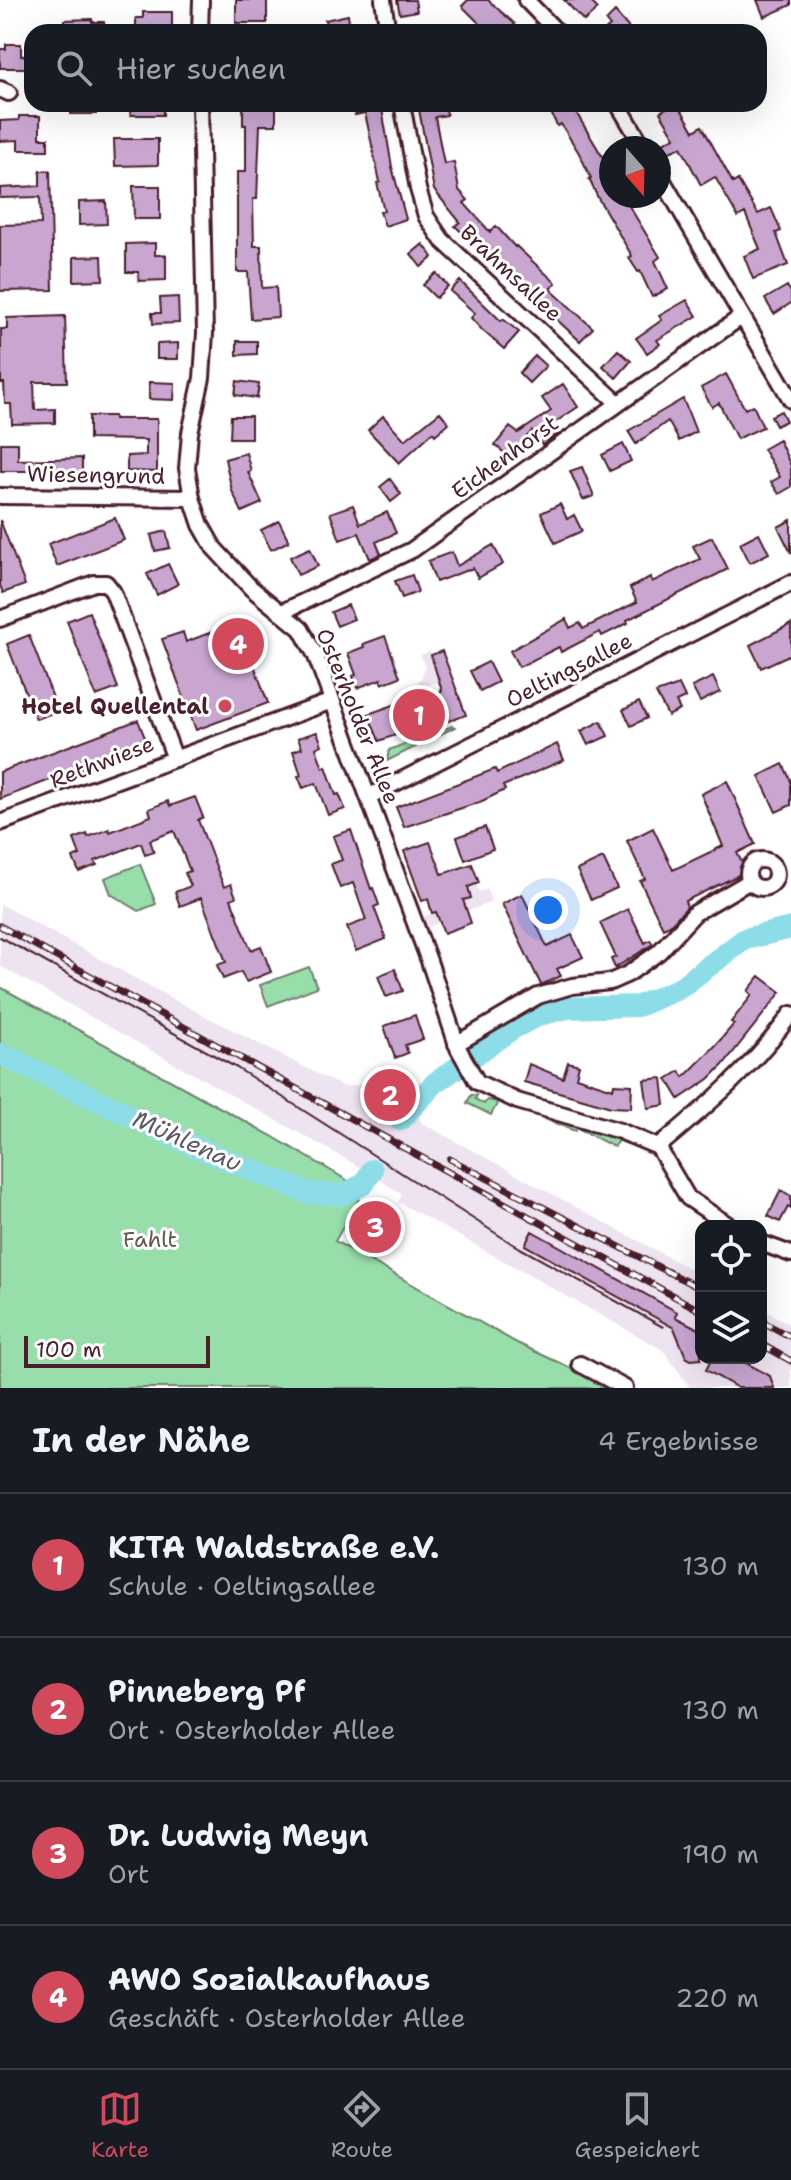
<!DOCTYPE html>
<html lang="de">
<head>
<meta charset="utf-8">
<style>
  :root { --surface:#171b24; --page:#20242c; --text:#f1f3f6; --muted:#9ea1a6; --line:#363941; --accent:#d1495b }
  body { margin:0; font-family:"Shantell Sans",sans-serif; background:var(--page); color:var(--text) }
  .controls { position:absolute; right:24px; bottom:24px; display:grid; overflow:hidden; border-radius:16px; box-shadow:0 8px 32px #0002 }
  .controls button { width:72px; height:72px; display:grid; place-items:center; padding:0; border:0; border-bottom:2px solid var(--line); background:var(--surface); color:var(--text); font:40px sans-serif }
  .compass { position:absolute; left:599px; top:136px; width:72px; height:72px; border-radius:50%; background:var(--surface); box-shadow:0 8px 32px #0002; rotate:160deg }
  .scale { position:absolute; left:24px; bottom:20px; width:186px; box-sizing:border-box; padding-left:8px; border:4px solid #4a1f2b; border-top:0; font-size:22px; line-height:28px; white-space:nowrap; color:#4a1f2b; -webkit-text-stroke:6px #fff; paint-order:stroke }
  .you { position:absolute; left:548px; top:910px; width:28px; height:28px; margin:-20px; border:6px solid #fff; border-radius:50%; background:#1a73e8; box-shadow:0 0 0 12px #1a73e833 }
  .badge { display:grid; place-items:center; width:52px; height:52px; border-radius:50%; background:var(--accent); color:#fff; font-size:26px; font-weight:700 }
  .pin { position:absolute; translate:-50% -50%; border:4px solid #fff; box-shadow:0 2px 8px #0006 }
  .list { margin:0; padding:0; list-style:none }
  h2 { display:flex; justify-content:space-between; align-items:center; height:104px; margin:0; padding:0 32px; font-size:34px }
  h2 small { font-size:26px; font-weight:400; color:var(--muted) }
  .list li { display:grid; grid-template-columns:52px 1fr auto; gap:24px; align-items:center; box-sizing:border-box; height:144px; padding:0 32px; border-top:2px solid var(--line) }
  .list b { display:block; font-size:30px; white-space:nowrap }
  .list p { margin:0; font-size:26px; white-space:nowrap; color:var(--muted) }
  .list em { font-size:26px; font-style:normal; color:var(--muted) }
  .icon { flex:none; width:44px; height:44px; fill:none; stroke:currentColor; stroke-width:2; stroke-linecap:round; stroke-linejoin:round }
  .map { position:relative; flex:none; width:791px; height:1388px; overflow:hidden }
  .search { position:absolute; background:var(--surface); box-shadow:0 8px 32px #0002; left:24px; right:24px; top:24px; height:88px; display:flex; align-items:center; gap:20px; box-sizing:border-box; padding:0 28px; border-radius:24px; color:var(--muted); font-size:30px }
  .sheet { height:680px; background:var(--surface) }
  nav { display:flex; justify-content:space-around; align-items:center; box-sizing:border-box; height:112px; border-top:2px solid var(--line); background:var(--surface); font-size:22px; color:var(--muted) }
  nav a { display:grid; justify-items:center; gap:4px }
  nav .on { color:var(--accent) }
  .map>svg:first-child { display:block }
  .built { fill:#eee4f1 }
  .green { fill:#97deab; stroke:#707e6b; stroke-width:2 }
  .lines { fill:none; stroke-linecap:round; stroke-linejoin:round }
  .river { stroke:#8ddde9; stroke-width:22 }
  .building { fill:#c8a6d0; stroke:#4a1f2b; stroke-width:2 }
  .minor-casing { stroke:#4a1f2b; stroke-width:20 }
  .minor { stroke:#fff; stroke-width:14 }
  .tram { stroke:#4a1f2b; stroke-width:2 }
  .rail-casing { stroke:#4a1f2b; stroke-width:7 }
  .rail { stroke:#fff; stroke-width:4; stroke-dasharray:12; stroke-linecap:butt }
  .poi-dot { fill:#d1495b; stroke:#fff; stroke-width:3 }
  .labels { text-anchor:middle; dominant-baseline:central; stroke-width:6; stroke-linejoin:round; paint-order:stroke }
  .street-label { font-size:22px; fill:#4a1f2b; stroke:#fff }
  .poi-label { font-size:22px; font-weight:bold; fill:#4a1f2b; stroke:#fff; text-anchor:end }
  .park-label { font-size:22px; fill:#615851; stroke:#fff }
  .water-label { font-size:24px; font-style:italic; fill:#5e5864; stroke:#fff }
</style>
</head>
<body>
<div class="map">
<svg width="791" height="1388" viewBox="0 0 791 1388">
  <rect width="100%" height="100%" fill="#fff"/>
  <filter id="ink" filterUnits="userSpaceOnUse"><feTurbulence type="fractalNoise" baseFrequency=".0125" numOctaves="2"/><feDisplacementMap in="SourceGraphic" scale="16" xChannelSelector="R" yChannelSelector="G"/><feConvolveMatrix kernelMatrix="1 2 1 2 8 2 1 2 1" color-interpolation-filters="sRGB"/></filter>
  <g filter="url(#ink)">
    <path class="built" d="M430,651L440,681L417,689L416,684L421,679L425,667L420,655Z
      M476,884L479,892L487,889L491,902L426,928L422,917L471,898L468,887Z
      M0,904L186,1006L343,1087L393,1080L406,1087L422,1123L701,1275V1358H761V1308L791,1325V1388H690L665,1352L654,1345L398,1202L402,1194L351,1162L0,966Z"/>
    <path class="green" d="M452,726L455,727L387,761L389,750Z
      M140,864L156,904L139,911L111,894L105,878Z
      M309,967L317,987L268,1006L260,985Z
      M0,987L270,1135L364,1190L335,1241L517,1343L613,1388H0Z
      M471,1095H477L475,1099L484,1104L487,1100L498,1102L491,1115L467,1103Z
      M551,1119L621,1139L628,1142L627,1144L618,1140L614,1147L577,1128L575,1131L547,1120Z"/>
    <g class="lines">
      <path class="river" d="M0,1054L195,1147L308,1193L342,1195L364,1184L372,1170
        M400,1120L435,1083L512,1029L539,1015L567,1008L638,1006L678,989L745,939L791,928"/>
    </g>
    <path class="building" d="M236,0H267V23H236Z
      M397,0H415L417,11L400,14Z
      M468,0H488L515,24L508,32H488L462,6Z
      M564,0H589L598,9L584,21Z
      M757,0H791V5L764,17Z
      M143,12H172V32H136V18H143Z
      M615,12L629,28L624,32H603L610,26L606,21Z
      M348,15L351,32H327L325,20Z
      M92,19V22H104L105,32H66L65,20Z
      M6,44H21V56L32,55V68H0V49H6Z
      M71,104H96V114H71Z
      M131,104H163V115H131Z
      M243,104H276V125H260L257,199H253L254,246H261L262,288L276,287L278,317L251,319L248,272H237V172H246V125H243Z
      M353,104H384L385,109H382L392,167L406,219L385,226L380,212L384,211L377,183L380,182L365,113L355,115Z
      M418,104H445L447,115L435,117L444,164L454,162L459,190L468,200L464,203L490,232L496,226L515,247L516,246L556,283L550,289L593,328L580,341L455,226L460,222L434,190Z
      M559,104H571L605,161L611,176V196H622L631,209L660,257L655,261L668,289L652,297L640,271L638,272L629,258L632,256L598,198L589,179L591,178L579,153L561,124L557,126L549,108Z
      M673,104H678L694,131L702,126L733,183L738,180L758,214L771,208L781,231L776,233L788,265L753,279L744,256L760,249L745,213L738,217L715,177L701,185L681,147L665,154L661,144L675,137L660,112Z
      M19,116H40V138H48V150H18V140L0,141V121L19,120Z
      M114,139H158V165L115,166Z
      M40,171H50L53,290L0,291V225L41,224L40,197L0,198V188L40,186Z
      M133,186H160V219H134Z
      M106,201L107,224L79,225V202Z
      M155,243V255H166V280L139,281L138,272H126V244Z
      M423,244L433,257L421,267L411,254Z
      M102,256L103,280L74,281V257Z
      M436,273L448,286L436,298L423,285Z
      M460,281L501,321L503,319L519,332L504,349L482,330L471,318L475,313L450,291Z
      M787,286L791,292V303L774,314L765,299Z
      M178,297L179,323L153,324L152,313H161L160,298Z
      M687,300L697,316L657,340L660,344L647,353L636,338L662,320L659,316Z
      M65,316L67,382H34L35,410L55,409V423L12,424L11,404H5L4,383H1V329H7V318Z
      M237,341H257V354L237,355Z
      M178,343V359H157V344Z
      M618,350L631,361L616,378L603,366Z
      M535,356L546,366L529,383L519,373Z
      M726,374L745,409L753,405L763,427L737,439L719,403L712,407L701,388Z
      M237,381L259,384L257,398L235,395Z
      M149,382L175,383L174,400L149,399Z
      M563,384L578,407L551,425L558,434L542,445L532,431L509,457L495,445L510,427L518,433L551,411L542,398Z
      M683,399L696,432L679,441L668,421L636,444L628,431Z
      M781,411L786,421L776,426L771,416Z
      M440,412L449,423L435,435L433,432L399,463L368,430L383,416L405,440Z
      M89,416H114V419H157V472L127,471V456L146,455V440L89,439Z
      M231,416H251V438H230Z
      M779,440L791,466V487L779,494L771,482L780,477L763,449Z
      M1,443H18V460L82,458V473L31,475V471H1Z
      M623,444L631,461L610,471L602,455Z
      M246,453L251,471L248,472L262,503L242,512L232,491L225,459Z
      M582,467L594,496L583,500L570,471Z
      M390,479L401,494L391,502L380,487Z
      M560,504L567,519L574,515L582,531L555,543L541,513Z
      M353,505L360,524L387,512L396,533L376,542L381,554L370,559L359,533L340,540L330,513Z
      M115,518L124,540L57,566L48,544Z
      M0,520L25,585L3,593L0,585Z
      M791,520V553L778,527Z
      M279,521L289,541L271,550L261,530Z
      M166,531L170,548L155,551L151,535Z
      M759,533L769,553L750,563L740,543Z
      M712,537L728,569L627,620L628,623L602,636L600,632L561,652L559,647L519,667L510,651L566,619L570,628L580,623L583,629L637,602L630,588L650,577L652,582L700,559L693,546Z
      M493,545L503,564L478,578L473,568L436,582L428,561L452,552L457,566Z
      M310,548L318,566L298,575L290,557Z
      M168,564L178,584L157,595L147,574Z
      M412,575L418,592L402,598L395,581Z
      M348,605L354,619L337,626L331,612Z
      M89,612L118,688L96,696L67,621Z
      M238,622L268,703L196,730L162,639L183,632L186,642Z
      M791,624V654L761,668L750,645Z
      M29,635L58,711L36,719L7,644Z
      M385,636L400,677L382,684L381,679L357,688L353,676L356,675L348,653L364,647L363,644Z
      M442,651L466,715L410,734L409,730L379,741L368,714L399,703L400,707L442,691L431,655Z
      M488,662L498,682L480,691L470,671Z
      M713,677L720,692L700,702L692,687Z
      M679,685L685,698L676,702L680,710L668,716L656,693Z
      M639,702L647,718L631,726L623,710Z
      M138,720L147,743L0,799V772Z
      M601,721L608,736L588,745L581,731Z
      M317,732L322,745L316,748L323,768L326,766L336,795L339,794L345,809L328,815L316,783L303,788L298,776L301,775L293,751L302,748L298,738Z
      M557,744L564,760L503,786L505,790L480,802L404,827L396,807L495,769L497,773Z
      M783,764L791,781V805L776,812L759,776Z
      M727,781L755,844L737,853L745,868L743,873L685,901L687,907L670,925L663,928L640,881L645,879L627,841L653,828L673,870L723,846L701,794Z
      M195,797L203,817L198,820L224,887L231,884L236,897L231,899L251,950L261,946L271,972L246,982L241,972L223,979L217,965L226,962L201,898L180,906L175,892L191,886L185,873L190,871L174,831L150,840L154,852L145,855L141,843L95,861L97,865L79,872L73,858L80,855L74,839L87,834L88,837L109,829L110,832L151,816L149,809L168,801L170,806Z
      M485,827L493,849L465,860L457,837Z
      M351,830L371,889L373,888L379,905L374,907L386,939L356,951L347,927L366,920L353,883L340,888L331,864L342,860L333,836Z
      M430,842L442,874L472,864L479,883L468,887L471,898L463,900L471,923L444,933L436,912L432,913L428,899L422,901L404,851Z
      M603,858L617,888L591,900L577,870Z
      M522,894L547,947L572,935L583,957L557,969L561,976L541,985L502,904Z
      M628,909L645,943L650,940L653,944L615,968L611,959L616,957L600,923Z
      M395,969L403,991L386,997L378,976Z
      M760,976L781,992L723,1065L709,1079L679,1099L667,1079L680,1071L684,1077L716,1045L734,1024L731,1022L752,995L748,991Z
      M415,1015L423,1039L405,1045L408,1053L395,1058L384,1026Z
      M568,1062L579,1065L576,1077L613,1089L614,1084L632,1085L631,1108L611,1107L524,1082L529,1064L563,1078Z
      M662,1078L665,1105L648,1108L644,1080Z
      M393,1080L406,1087L403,1094L407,1096L400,1109L375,1096L382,1082L390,1086Z
      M781,1190L791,1196V1209L788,1207L780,1222L768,1216Z
      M532,1231L677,1312L675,1317L701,1330V1359L691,1360L686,1357L674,1328L525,1245Z
      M712,1358H737L770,1376L774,1388H738L706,1370Z"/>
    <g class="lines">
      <g class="minor-casing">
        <path id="minor" d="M383,0L388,32
          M526,0L557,32
          M200,32L201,0
          M0,89L9,93
          M200,104L205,333L202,378L190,433L187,468L192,498L201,525L214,548L251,588L301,629L315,654L429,961L458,1048L477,1082L517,1101L620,1131L658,1147L688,1198L730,1226
          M402,104L418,189L426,216L442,240L618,403
          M618,104L644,148
          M659,174L791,400
          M0,496L192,498
          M282,612L412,550L741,317
          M0,619L94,583H106L113,592L175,759
          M368,797L791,583
          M0,823L332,701
          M748 874a14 14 0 1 1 28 0a14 14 0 1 1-28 0Z
          M456,1044L538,996L572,986L610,982L628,974L659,952L695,913L750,881
          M658,1147C707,1106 754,1066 791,1014
          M761,1243L791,1254
          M580,1364L625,1388"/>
      </g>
      <use href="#minor" class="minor"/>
      <path class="tram" d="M0,937L237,1068L511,1243L663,1327"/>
      <g class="rail-casing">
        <path id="rail" d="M0,926L701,1311
          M450,1159L701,1289
          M761,1321L791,1337
          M761,1344L791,1361"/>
      </g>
      <use href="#rail" class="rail"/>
    </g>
  </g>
  <circle class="poi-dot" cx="225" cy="706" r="8"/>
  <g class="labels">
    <g class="street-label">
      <text transform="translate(511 273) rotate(43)">Brahmsallee</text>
      <text transform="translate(505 457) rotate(-36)">Eichenhorst</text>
      <text transform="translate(96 475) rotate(1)">Wiesengrund</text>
      <text transform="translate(569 670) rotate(-27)">Oeltingsallee</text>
      <text transform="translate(358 716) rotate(68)">Osterholder Allee</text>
      <text transform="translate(102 762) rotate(-21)">Rethwiese</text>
    </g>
    <g class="poi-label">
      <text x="209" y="706">Hotel Quellental</text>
    </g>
    <g class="park-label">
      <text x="150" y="1239">Fahlt</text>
    </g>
    <g class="water-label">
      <text transform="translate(187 1141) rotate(24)">Mühlenau</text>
    </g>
  </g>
</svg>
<div class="controls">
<button><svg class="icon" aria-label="locate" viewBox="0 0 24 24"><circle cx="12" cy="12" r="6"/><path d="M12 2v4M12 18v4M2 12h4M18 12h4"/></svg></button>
<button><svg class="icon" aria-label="layers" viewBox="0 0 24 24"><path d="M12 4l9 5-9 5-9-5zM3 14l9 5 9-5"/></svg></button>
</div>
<svg class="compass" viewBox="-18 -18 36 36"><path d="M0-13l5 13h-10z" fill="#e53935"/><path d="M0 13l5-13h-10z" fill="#9ea1a6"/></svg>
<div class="scale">100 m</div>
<div class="you"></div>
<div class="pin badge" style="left:419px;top:715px">1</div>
<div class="pin badge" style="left:390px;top:1095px">2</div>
<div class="pin badge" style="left:375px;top:1227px">3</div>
<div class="pin badge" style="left:238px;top:644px">4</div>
<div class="search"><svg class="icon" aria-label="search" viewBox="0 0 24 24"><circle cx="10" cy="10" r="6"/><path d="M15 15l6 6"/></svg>Hier suchen</div>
</div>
<section class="sheet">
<h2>In der Nähe<small>4 Ergebnisse</small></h2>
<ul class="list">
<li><span class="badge">1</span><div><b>KITA Waldstraße e.V.</b><p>Schule · Oeltingsallee</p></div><em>130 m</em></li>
<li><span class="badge">2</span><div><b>Pinneberg Pf</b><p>Ort · Osterholder Allee</p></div><em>130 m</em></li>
<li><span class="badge">3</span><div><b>Dr. Ludwig Meyn</b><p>Ort</p></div><em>190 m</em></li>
<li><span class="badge">4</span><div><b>AWO Sozialkaufhaus</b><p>Geschäft · Osterholder Allee</p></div><em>220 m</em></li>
</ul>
</section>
<nav>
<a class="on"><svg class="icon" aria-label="map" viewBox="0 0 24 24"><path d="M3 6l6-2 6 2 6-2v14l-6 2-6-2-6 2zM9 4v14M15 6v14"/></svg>Karte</a>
<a><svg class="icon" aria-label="directions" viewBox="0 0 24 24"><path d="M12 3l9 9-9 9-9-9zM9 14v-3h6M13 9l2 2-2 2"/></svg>Route</a>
<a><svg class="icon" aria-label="saved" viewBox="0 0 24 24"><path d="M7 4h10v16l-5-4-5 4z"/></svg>Gespeichert</a>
</nav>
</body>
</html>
